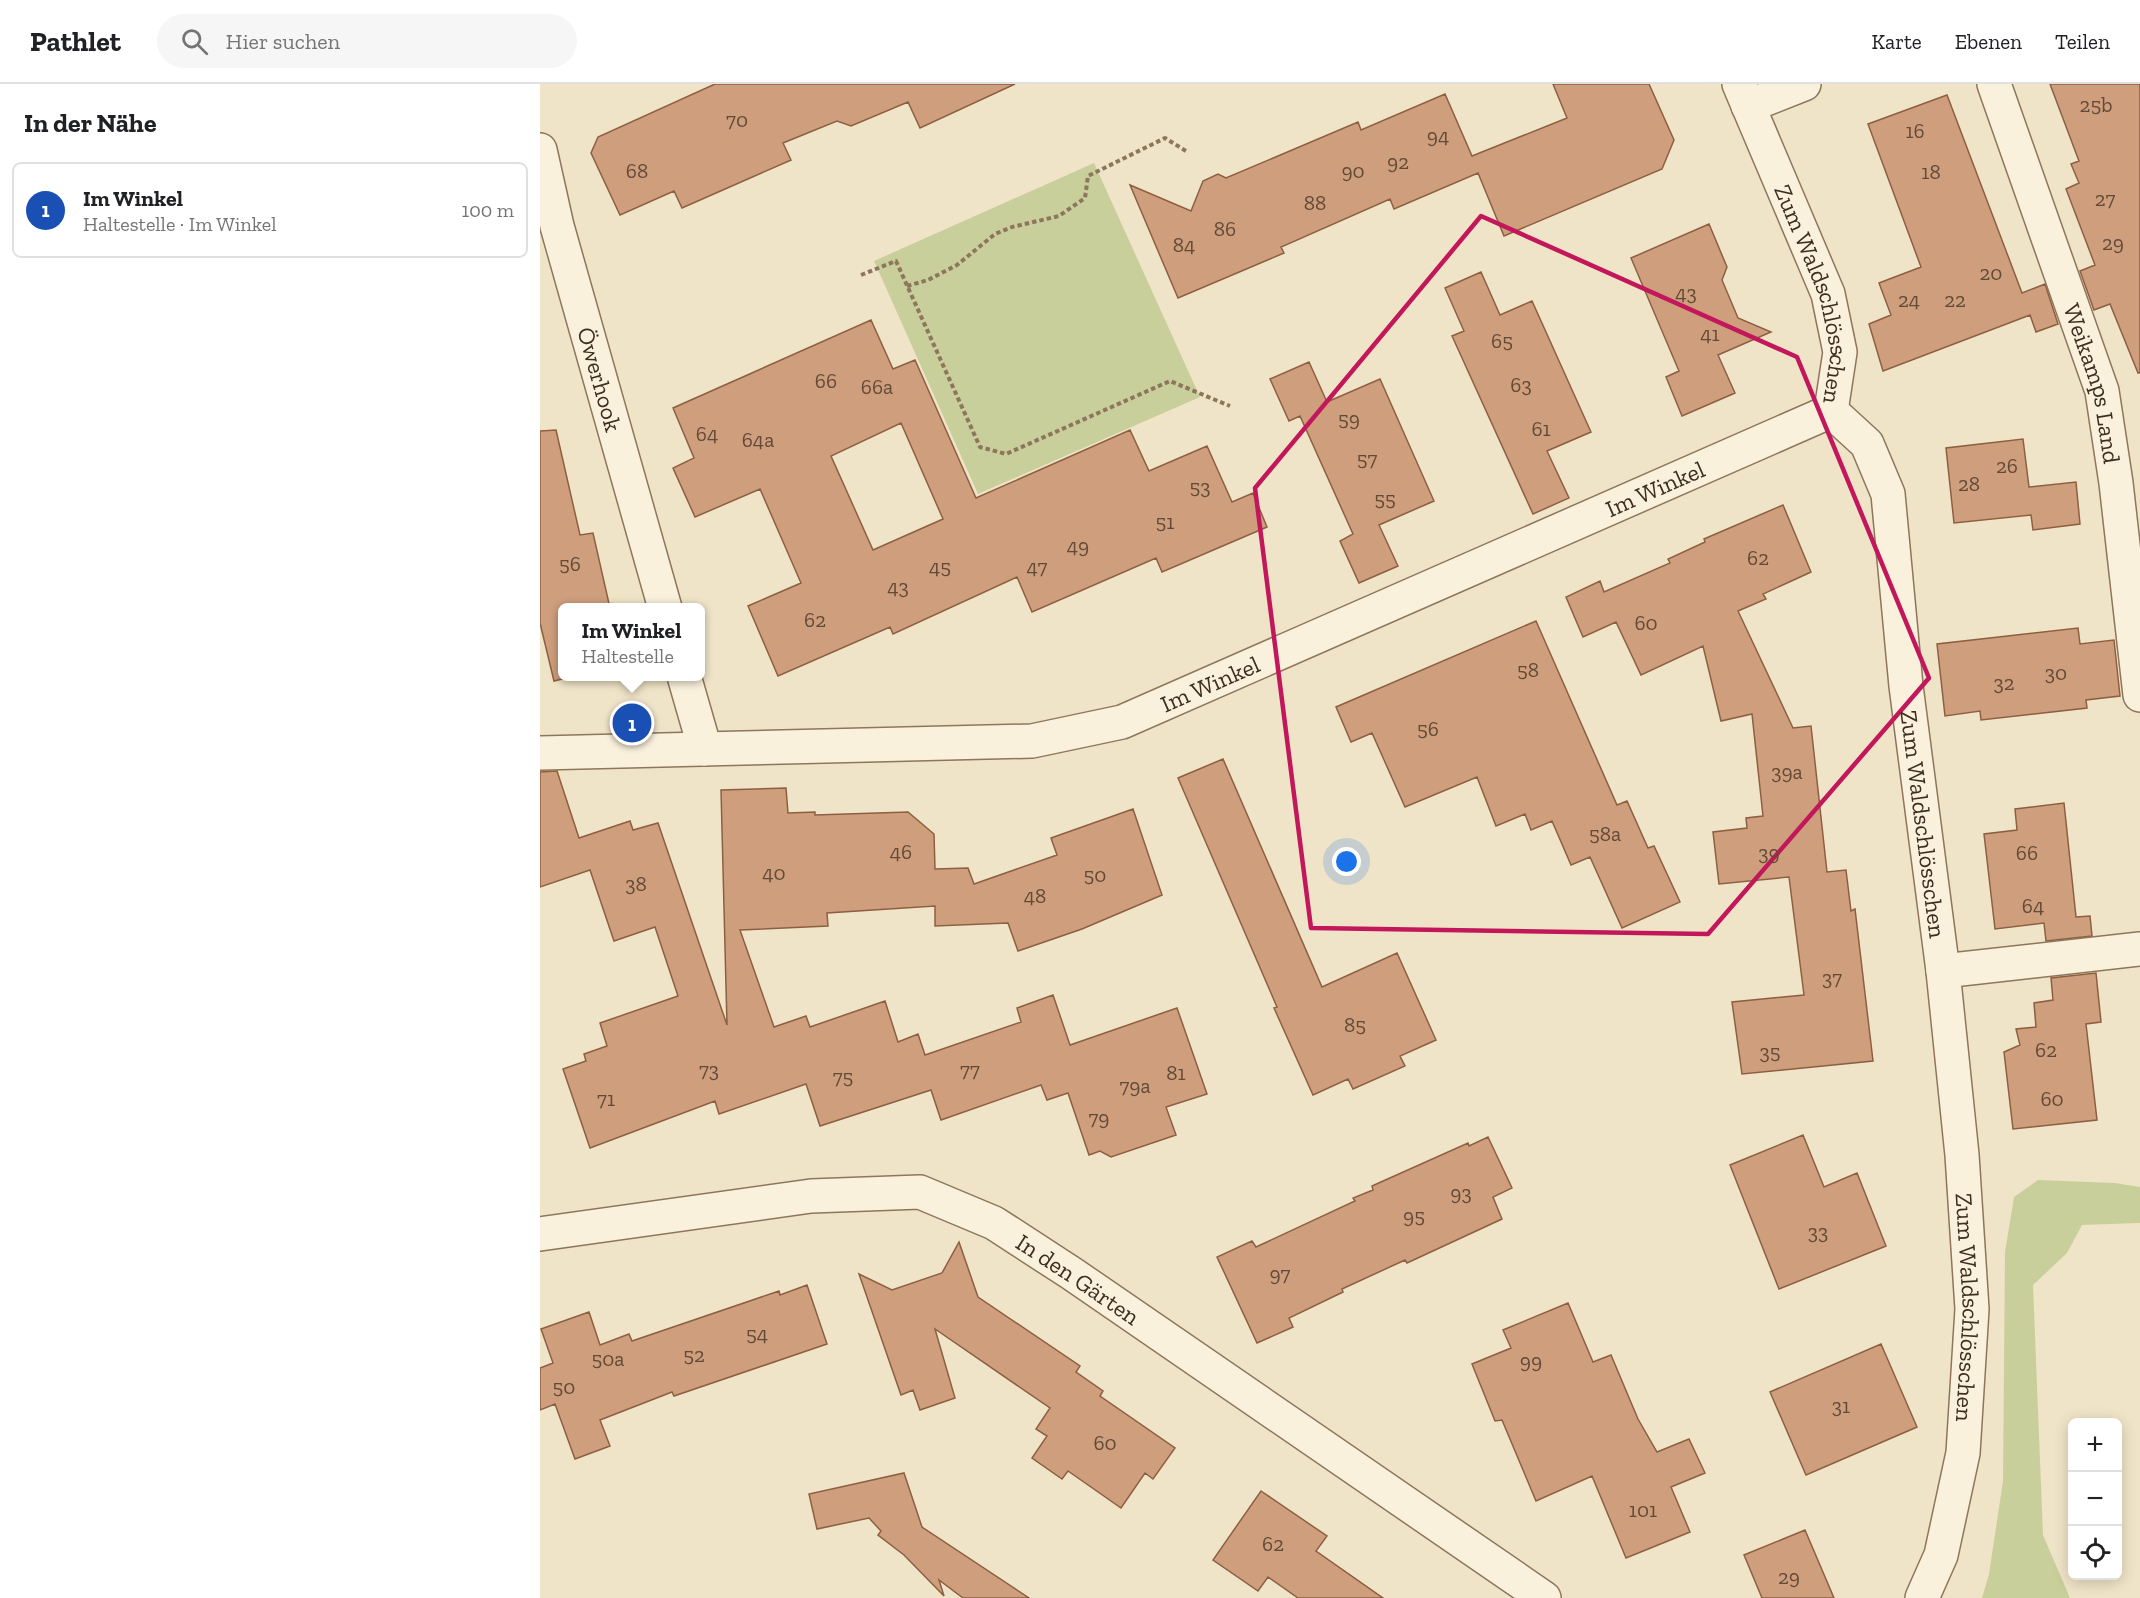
<!DOCTYPE html>
<html lang="de">
<head>
<meta charset="utf-8">
<style>
  :root { --surface:#fff; --page:#f6f6f6; --text:#202124; --muted:#757577; --line:#e0e0e0; --accent:#9e2a2b }
  body { margin:0; font-family:"Zilla Slab",serif; background:var(--page); color:var(--text) }
  .controls { position:absolute; right:18px; bottom:18px; display:grid; overflow:hidden; border-radius:9px; box-shadow:0 3px 15px #0003 }
  .controls button { width:54px; height:54px; display:grid; place-items:center; padding:0; border:0; border-bottom:2px solid var(--line); background:var(--surface); color:var(--text); font:30px sans-serif }
  .you { position:absolute; left:807px; top:778px; width:21px; height:21px; margin:-15px; border:4px solid #fff; border-radius:50%; background:#1a73e8; box-shadow:0 0 0 9px #1a73e833 }
  .badge { display:grid; place-items:center; width:39px; height:39px; border-radius:50%; background:var(--accent); color:#fff; font-size:20px; font-weight:700 }
  .pin { position:absolute; translate:-50% -50%; border:3px solid #fff; box-shadow:0 2px 6px #0006 }
  .popup { position:absolute; left:18px; top:519px; width:147px; height:78px; box-sizing:border-box; display:grid; place-content:center; border-radius:9px; background:var(--surface); filter:drop-shadow(0 2px 4px #0005); font-size:20px; white-space:nowrap; color:var(--muted) }
  .popup b { font-size:22px; color:var(--text) }
  .popup::after { content:''; position:absolute; left:50%; top:100%; margin-left:-12px; border:12px solid transparent; border-top-color:var(--surface) }
  .list { margin:0; padding:0; list-style:none }
  h2 { display:flex; justify-content:space-between; align-items:center; height:78px; margin:0; padding:0 24px; font-size:26px }
  h2 small { font-size:20px; font-weight:400; color:var(--muted) }
  .list li { display:grid; grid-template-columns:39px 1fr auto; gap:18px; align-items:center; box-sizing:border-box; height:96px; margin:0 12px 12px; padding:0 12px; border:2px solid var(--line); border-radius:9px }
  .list b { display:block; font-size:22px; white-space:nowrap }
  .list p { margin:0; font-size:20px; white-space:nowrap; color:var(--muted) }
  .list em { font-size:20px; font-style:normal; color:var(--muted) }
  .icon { flex:none; width:33px; height:33px; fill:none; stroke:currentColor; stroke-width:2; stroke-linecap:round; stroke-linejoin:round }
  .map { position:relative; flex:none; width:1600px; height:1514px; overflow:hidden }
  header { display:flex; align-items:center; gap:36px; box-sizing:border-box; height:84px; padding:0 30px; background:var(--surface); border-bottom:2px solid var(--line) }
  header strong { font-size:28px }
  nav { display:flex; gap:33px; margin-inline-start:auto; font-size:21px }
  .search { width:420px; height:54px; background:var(--page); display:flex; align-items:center; gap:15px; box-sizing:border-box; padding:0 21px; border-radius:33px; color:var(--muted); font-size:22px }
  main { display:flex }
  aside { flex:1; background:var(--surface) }
  .map>svg:first-child { display:block }
  .green { fill:#c9cf9b }
  .building { fill:#cf9f7d; stroke:#8d5f41; stroke-width:1.5; fill-rule:evenodd }
  .lines { fill:none; stroke-linecap:round; stroke-linejoin:round }
  .street-casing { stroke:#8d765c; stroke-width:36 }
  .path { stroke:#8d765c; stroke-width:4; stroke-dasharray:4.5 3; stroke-linecap:butt }
  .street { stroke:#faf1dc; stroke-width:33 }
  .marked { fill:none; stroke:#c2185b; stroke-width:4.5; stroke-linejoin:round }
  .labels { text-anchor:middle; dominant-baseline:central; stroke-width:6; stroke-linejoin:round; paint-order:stroke }
  .number-label { font-size:21px; fill:#624a37 }
  .street-label { font-size:24px; fill:#3d2e20; stroke:#f7eed8 }
</style>
</head>
<body>
<header>
<strong>Pathlet</strong>
<div class="search"><svg class="icon" aria-label="search" viewBox="0 0 24 24"><circle cx="10" cy="10" r="6"/><path d="M15 15l6 6"/></svg>Hier suchen</div>
<nav><a>Karte</a><a>Ebenen</a><a>Teilen</a></nav>
</header>
<main>
<aside>
<h2>In der Nähe<small></small></h2>
<ul class="list">
<li><span class="badge" style="background:#1a4fb4">1</span><div><b>Im Winkel</b><p>Haltestelle · Im Winkel</p></div><em>100 m</em></li>
</ul>
</aside>
<div class="map">
<svg width="1600" height="1514" viewBox="0 0 1600 1514">
  <rect width="100%" height="100%" fill="#f0e4c8"/>
  <path class="green" d="M554,79L660,313L438,410L334,177Z
    M1498,1096L1575,1099L1600,1103V1139L1542,1141L1527,1169L1493,1201L1503,1451L1530,1514H1442L1449,1490L1463,1397L1465,1168L1474,1113Z"/>
  <path class="building" d="M175,0H475L380,44L368,18L311,42L297,37L243,59L251,76L142,124L134,107L80,131L51,69L58,53Z
    M1013,0H1109L1134,56L1122,85L964,152L938,89L854,125L850,115L741,163L744,169L638,214L590,101L651,127L663,97L678,90L686,94L818,38L821,46L905,10L932,72L1027,34Z
    M1510,0H1600V289H1598L1570,220L1554,226L1540,187L1555,181L1526,105L1539,99L1531,80L1539,77Z
    M1407,11L1482,209L1505,200L1518,240L1496,248L1490,231L1343,287L1329,240L1351,231L1339,199L1381,183L1328,40Z
    M1169,140L1187,183L1182,196L1198,234L1231,248L1178,271L1195,309L1142,332L1126,293L1139,287L1091,174Z
    M941,188L960,231L992,217L1051,348L1007,367L1029,414L993,430L912,252L924,247L905,204Z
    M331,236L353,285L375,276L436,414L590,346L609,387L667,362L692,418L713,409L727,443L622,488L616,474L492,528L477,493L353,550L350,543L238,592L208,522L261,499L220,405L155,433L133,384L154,374L133,324ZM361,339L403,435L333,466L291,372Z
    M769,278L787,318L840,295L894,417L839,441L858,482L819,499L800,457L813,450L760,332L749,337L730,295Z
    M16,346L40,451L53,449L70,524H23V592H34L14,597L0,539V347Z
    M1483,355L1489,403L1536,398L1540,440L1493,446L1491,431L1414,439L1406,364Z
    M1243,421L1271,488L1223,510L1226,515L1198,527L1253,644L1271,642L1287,788L1306,786L1311,827L1315,825L1333,977L1202,990L1192,918L1264,911L1249,793L1179,800L1173,748L1207,744L1206,734L1223,732L1212,630L1181,637L1163,562L1101,591L1076,538L1043,553L1026,513L1060,497L1064,508L1130,479L1128,475L1165,458L1164,455Z
    M996,537L1077,721L1087,717L1108,764L1114,762L1140,818L1082,844L1050,773L1031,781L1012,737L991,746L985,730L956,742L937,693L865,723L832,649L811,658L796,623Z
    M1538,544L1540,560L1574,556L1580,612L1546,616L1547,624L1441,636L1440,627L1405,632L1397,560Z
    M683,675L782,903L857,869L896,956L860,972L865,982L813,1005L808,995L773,1011L734,924L737,923L638,694Z
    M17,687L39,754L90,737L93,746L118,739L187,941L181,706L246,704L248,729L275,728V731L368,728L394,750L395,785L428,784L434,800L517,771L511,754L593,725L622,811L542,845L478,867L468,839L395,842V822L287,829L288,842L200,846L234,943L266,932L270,943L345,917L358,958L378,950L385,971L481,938L477,924L513,911L530,961L637,924L667,1010L626,1023L636,1051L571,1073L560,1067L549,1071L528,1009L507,1016L501,1001L401,1036L391,1006L280,1042L266,1000L179,1030L175,1017L50,1064L23,985L46,977L44,970L67,962L60,939L138,912L115,843L74,857L50,786L0,803V688Z
    M1524,719L1536,833L1550,832L1552,852L1506,857L1504,839L1455,845L1444,750L1477,746L1475,725Z
    M1556,889L1561,938L1546,940L1557,1036L1473,1045L1464,968L1480,961L1476,945L1496,943L1494,919L1513,916L1511,894Z
    M1263,1051L1284,1103L1317,1089L1346,1162L1239,1205L1190,1081Z
    M948,1053L972,1104L953,1113L962,1135L867,1179L865,1176L802,1205L803,1208L749,1234L753,1243L717,1259L677,1173L712,1157L716,1163L815,1117L813,1114L833,1106L832,1102L928,1059L929,1062Z
    M419,1158L438,1213L540,1282L536,1288L563,1307L560,1312L635,1364L613,1395L605,1389L581,1424L528,1387L522,1395L492,1374L507,1352L496,1345L510,1324L395,1245L415,1314L380,1326L373,1306L361,1311L319,1190L352,1206L402,1189Z
    M267,1201L287,1260L134,1312L132,1308L60,1336L70,1362L35,1375L15,1320L0,1326V1284L13,1279L1,1245L49,1228L60,1261L89,1250L92,1257L239,1207L240,1211Z
    M1028,1219L1053,1278L1071,1271L1098,1335L1117,1368L1149,1355L1165,1389L1131,1403L1150,1448L1086,1474L1052,1392L996,1417L962,1336L955,1337L932,1280L971,1264L963,1246Z
    M1341,1260L1377,1343L1266,1391L1230,1308Z
    M364,1389L382,1443L489,1514H423L399,1496L404,1512L364,1471L338,1451L341,1447L329,1434L277,1445L269,1410Z
    M721,1407L787,1452L776,1467L843,1514H758L728,1493L718,1507L673,1476Z
    M1265,1446L1294,1514H1222L1204,1471Z"/>
  <g class="lines">
    <g class="street-casing">
      <g id="street">
        <path id="s1" d="M1199,0L1288,210L1300,268L1291,327"/>
        <path id="s2" d="M1454,0L1562,307L1576,399L1600,611"/>
        <path d="M1208,22L1264,0"/>
        <path id="s3" d="M0,66L17,142L125,524"/>
        <path id="s4" d="M1291,327L1327,360L1348,410L1366,602L1403,887L1422,1071L1432,1225L1423,1369L1401,1471L1382,1514"/>
        <path d="M144,592L165,665"/>
        <path id="s5" d="M0,669L492,657L582,638L1291,327"/>
        <path d="M1403,887L1600,865"/>
        <path id="s6" d="M0,1150L271,1112L380,1108L454,1139L531,1189L1004,1514"/>
      </g>
    </g>
    <path class="path" d="M321,191L356,177L440,363L466,370L630,297L690,322
      M367,202L388,196L417,181L455,150L472,143L519,132L545,114L548,92L625,54L646,67"/>
    <use href="#street" class="street"/>
  </g>
  <path class="marked" d="M941,132L1257,273L1389,594L1168,850L771,844L715,404Z"/>
  <g class="labels">
    <g class="number-label">
      <text x="1556" y="20">25b</text>
      <text x="197" y="35">70</text>
      <text x="1375" y="46">16</text>
      <text x="898" y="51">94</text>
      <text x="858" y="77">92</text>
      <text x="97" y="86">68</text>
      <text x="813" y="86">90</text>
      <text x="1391" y="87">18</text>
      <text x="1565" y="114">27</text>
      <text x="775" y="118">88</text>
      <text x="685" y="144">86</text>
      <text x="1573" y="158">29</text>
      <text x="644" y="160">84</text>
      <text x="1451" y="188">20</text>
      <text x="1146" y="208">43</text>
      <text x="1369" y="215">24</text>
      <text x="1415" y="215">22</text>
      <text x="1170" y="249">41</text>
      <text x="962" y="256">65</text>
      <text x="286" y="296">66</text>
      <text x="981" y="300">63</text>
      <text x="337" y="302">66a</text>
      <text x="809" y="334">59</text>
      <text x="1001" y="344">61</text>
      <text x="167" y="349">64</text>
      <text x="218" y="355">64a</text>
      <text x="827" y="374">57</text>
      <text x="1467" y="381">26</text>
      <text x="1429" y="399">28</text>
      <text x="660" y="402">53</text>
      <text x="845" y="414">55</text>
      <text x="625" y="437">51</text>
      <text x="538" y="461">49</text>
      <text x="1218" y="473">62</text>
      <text x="30" y="479">56</text>
      <text x="400" y="482">45</text>
      <text x="497" y="482">47</text>
      <text x="358" y="502">43</text>
      <text x="275" y="535">62</text>
      <text x="1106" y="538">60</text>
      <text x="988" y="585">58</text>
      <text x="1516" y="588">30</text>
      <text x="1464" y="598">32</text>
      <text x="888" y="644">56</text>
      <text x="1247" y="687">39a</text>
      <text x="1065" y="749">58a</text>
      <text x="361" y="767">46</text>
      <text x="1229" y="768">39</text>
      <text x="1487" y="768">66</text>
      <text x="234" y="788">40</text>
      <text x="555" y="790">50</text>
      <text x="96" y="799">38</text>
      <text x="495" y="811">48</text>
      <text x="1493" y="821">64</text>
      <text x="1292" y="893">37</text>
      <text x="815" y="940">85</text>
      <text x="1506" y="965">62</text>
      <text x="1230" y="967">35</text>
      <text x="169" y="985">73</text>
      <text x="430" y="985">77</text>
      <text x="636" y="988">81</text>
      <text x="303" y="992">75</text>
      <text x="595" y="1001">79a</text>
      <text x="66" y="1014">71</text>
      <text x="1512" y="1014">60</text>
      <text x="559" y="1033">79</text>
      <text x="921" y="1108">93</text>
      <text x="874" y="1131">95</text>
      <text x="1278" y="1147">33</text>
      <text x="740" y="1189">97</text>
      <text x="217" y="1249">54</text>
      <text x="154" y="1270">52</text>
      <text x="68" y="1274">50a</text>
      <text x="991" y="1276">99</text>
      <text x="24" y="1302">50</text>
      <text x="1301" y="1321">31</text>
      <text x="565" y="1358">60</text>
      <text x="1103" y="1425">101</text>
      <text x="733" y="1459">62</text>
      <text x="1249" y="1492">29</text>
    </g>
    <g class="street-label">
      <text stroke="none"><textPath href="#s1" startOffset="225">Zum Waldschlösschen</textPath></text>
      <text stroke="none"><textPath href="#s3" startOffset="237">Öwerhook</textPath></text>
      <text stroke="none"><textPath href="#s2" startOffset="316">Weikamps Land</textPath></text>
      <text stroke="none"><textPath href="#s5" startOffset="1166">Im Winkel</textPath></text>
      <text stroke="none"><textPath href="#s5" startOffset="680">Im Winkel</textPath></text>
      <text stroke="none"><textPath href="#s4" startOffset="435">Zum Waldschlösschen</textPath></text>
      <text stroke="none"><textPath href="#s6" startOffset="564">In den Gärten</textPath></text>
      <text stroke="none"><textPath href="#s4" startOffset="921">Zum Waldschlösschen</textPath></text>
    </g>
  </g>
</svg>
<div class="controls">
<button>+</button>
<button>−</button>
<button><svg class="icon" aria-label="locate" viewBox="0 0 24 24"><circle cx="12" cy="12" r="6"/><path d="M12 2v4M12 18v4M2 12h4M18 12h4"/></svg></button>
</div>
<div class="you"></div>
<div class="pin badge" style="left:92px;top:639px;background:#1a4fb4">1</div>
<div class="popup"><b>Im Winkel</b>Haltestelle</div>
</div>
</main>
</body>
</html>
